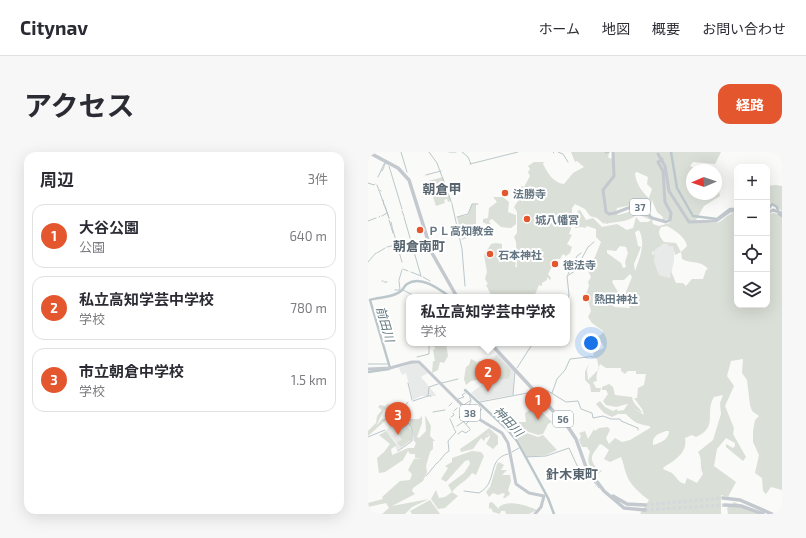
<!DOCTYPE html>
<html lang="ja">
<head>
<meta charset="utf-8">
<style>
  :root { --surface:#fff; --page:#f7f7f7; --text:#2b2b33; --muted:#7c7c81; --line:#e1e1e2; --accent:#e4572e }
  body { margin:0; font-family:"Exo 2","Noto Sans JP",sans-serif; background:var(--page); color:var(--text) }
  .controls { position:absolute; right:12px; top:12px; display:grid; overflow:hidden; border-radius:8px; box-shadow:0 4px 16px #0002 }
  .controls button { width:36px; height:36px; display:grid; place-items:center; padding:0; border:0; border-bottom:1px solid var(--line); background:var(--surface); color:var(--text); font:20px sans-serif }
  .compass { position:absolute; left:318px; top:12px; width:36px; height:36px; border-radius:50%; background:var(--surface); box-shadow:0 4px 16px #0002; rotate:268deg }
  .you { position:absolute; left:223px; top:191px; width:14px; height:14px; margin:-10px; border:3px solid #fff; border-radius:50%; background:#1a73e8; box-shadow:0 0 0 6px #1a73e833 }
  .badge { display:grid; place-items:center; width:26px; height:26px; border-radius:50%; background:var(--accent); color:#fff; font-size:13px; font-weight:700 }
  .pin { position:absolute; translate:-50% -33px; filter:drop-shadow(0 1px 2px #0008) }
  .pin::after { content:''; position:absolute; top:21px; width:14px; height:12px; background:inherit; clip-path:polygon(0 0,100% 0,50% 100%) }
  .popup { position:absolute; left:38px; top:142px; width:164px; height:52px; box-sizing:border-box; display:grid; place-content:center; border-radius:8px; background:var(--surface); filter:drop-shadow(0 1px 3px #0005); font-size:13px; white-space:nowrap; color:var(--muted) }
  .popup b { font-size:15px; color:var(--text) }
  .popup::after { content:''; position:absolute; left:50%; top:100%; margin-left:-8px; border:8px solid transparent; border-top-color:var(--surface) }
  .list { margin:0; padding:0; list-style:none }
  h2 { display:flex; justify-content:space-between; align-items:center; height:52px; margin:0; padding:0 16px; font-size:17px }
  h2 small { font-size:13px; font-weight:400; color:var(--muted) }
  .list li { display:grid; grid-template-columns:26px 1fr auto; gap:12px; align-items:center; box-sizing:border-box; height:64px; margin:0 8px 8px; padding:0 8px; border:1px solid var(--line); border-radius:12px }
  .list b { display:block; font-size:15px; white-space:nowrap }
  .list p { margin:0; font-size:13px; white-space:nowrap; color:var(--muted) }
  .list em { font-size:13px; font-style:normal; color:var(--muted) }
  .icon { flex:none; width:22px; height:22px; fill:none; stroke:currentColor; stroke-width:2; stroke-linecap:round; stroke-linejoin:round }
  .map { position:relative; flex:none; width:414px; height:362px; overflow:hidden; border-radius:12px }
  header { display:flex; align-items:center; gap:24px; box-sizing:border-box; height:56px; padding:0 20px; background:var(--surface); border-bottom:1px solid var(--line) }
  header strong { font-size:19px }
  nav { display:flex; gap:22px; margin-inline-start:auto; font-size:14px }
  .intro { display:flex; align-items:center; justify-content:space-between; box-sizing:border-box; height:96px; padding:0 24px }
  h1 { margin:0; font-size:28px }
  .button { padding:10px 18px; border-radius:12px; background:var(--accent); color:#fff; font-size:14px; font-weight:700 }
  main { display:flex; gap:24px; padding:0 24px }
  aside { flex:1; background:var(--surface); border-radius:12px; box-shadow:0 4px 16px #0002 }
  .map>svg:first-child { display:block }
  .built { fill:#e8e9e9 }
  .green { fill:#dadfd7; fill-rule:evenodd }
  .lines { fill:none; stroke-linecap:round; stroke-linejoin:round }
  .stream { stroke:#bbc7cb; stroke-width:1 }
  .river { stroke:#bbc7cb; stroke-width:2.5 }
  .trunk-tunnel { stroke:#d5d9db; stroke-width:3.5; stroke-dasharray:3.5 2; stroke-linecap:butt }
  .primary { stroke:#c3c9ce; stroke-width:3 }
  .trunk { stroke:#c3c9ce; stroke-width:3.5 }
  .poi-dot { fill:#e4572e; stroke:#fff; stroke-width:1.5 }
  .labels { text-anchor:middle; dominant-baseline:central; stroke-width:4; stroke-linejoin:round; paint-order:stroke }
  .shield { fill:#fff; stroke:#939fa8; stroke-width:1 }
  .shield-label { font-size:10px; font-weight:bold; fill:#657683 }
  .poi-label { font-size:11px; font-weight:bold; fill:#657683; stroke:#fff; text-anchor:start }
  .water-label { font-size:12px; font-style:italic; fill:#60757c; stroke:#fff }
  .quarter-label { font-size:13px; font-weight:bold; fill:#57646e; stroke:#fff }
</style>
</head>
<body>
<header>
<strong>Citynav</strong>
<nav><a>ホーム</a><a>地図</a><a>概要</a><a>お問い合わせ</a></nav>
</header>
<div class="intro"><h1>アクセス</h1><a class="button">経路</a></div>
<main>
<aside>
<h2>周辺<small>3件</small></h2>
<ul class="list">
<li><span class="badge">1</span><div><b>大谷公園</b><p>公園</p></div><em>640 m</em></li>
<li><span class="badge">2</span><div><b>私立高知学芸中学校</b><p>学校</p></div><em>780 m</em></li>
<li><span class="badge">3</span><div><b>市立朝倉中学校</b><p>学校</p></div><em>1.5 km</em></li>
</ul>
</aside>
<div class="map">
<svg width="414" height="362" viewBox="0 0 414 362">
  <rect width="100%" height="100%" fill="#fafaf8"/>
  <path class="built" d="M295,92L305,93L306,98V109L302,126L291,123L286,109L287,103H284L286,97Z
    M130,201L146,219L145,243L112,249L103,241L119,229L122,207Z
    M45,211L51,212L60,221L53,225L68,243L67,244H53L45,248L38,221L34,223L31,216Z
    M41,263L40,267L43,277L44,288L29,299L27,294L29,293L28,290L18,279L25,270L34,271Z"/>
  <path class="green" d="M203,0H237L241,2L240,5L243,7L246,0H353L347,12L325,10L322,14L330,18H324V42H348V40L351,39L352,44L336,54L328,68C335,69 345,73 351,70C358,66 361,60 369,61V153H399V63L405,61L414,63V338L403,335L398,342L395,339L394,326L387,321L391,303L385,290V279L387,268L391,264L384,259L382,253L379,228L374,221L375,207L363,209L359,224L366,234L357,254L366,276L365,282L378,305L375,309L358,295V292L365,296L367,294V291L358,286L349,297L346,314L368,330L360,345L353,343V362H272L281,348C273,342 263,334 259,324C256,318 256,311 253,305L242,310L236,307L241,298L233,292L231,293C229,297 227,298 225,302C221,308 228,318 234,319L230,322C221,315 218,310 222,300L219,295H214L211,288L213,284L211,281L217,279L220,287L226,277L227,279L231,276L240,275L242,278L238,286L241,292L247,286L254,290L262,288L282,276V274C271,273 265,270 258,262H250L244,265L236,261L228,252L232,249L237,255L245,259L249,257L250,259L256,258L259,253H261L276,263L274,257L266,246H269L270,236L276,233L278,222H268V219H260L257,222L253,219V216H238L232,212C231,215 227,225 229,229L225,230L228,236H233L232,240H223L222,233L217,228V220L221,211L219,218L220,228L231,217L229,207L225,205L226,200L236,196L234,191L229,190L227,186L234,182L235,179L224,171L220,165L223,159L218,142L221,134L220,130L223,125L219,117L227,105L233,90L228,85V77L219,74L217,76L214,75L207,76L208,62L213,65L209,59L212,58L218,68L225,66L234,75L249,72L259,78L265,76L268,65L272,70H280L283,68L269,62L271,60L268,52L249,56L248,60L250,63L268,58L270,60C264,71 248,69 238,72L237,70L236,72L229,66L222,64L217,57L207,52L204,56V68L202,70L203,77L201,82L204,83L199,92L204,95L202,101L198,104L195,102L192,107H188L180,122L183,126L182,128L179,125V128L174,131V134L171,133L166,145H124L118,133L120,132L117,127L119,120L116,103L123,92L128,91L134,92V97L140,109H145L148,111L147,115H149L148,90L146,85L149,81V60L146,55L152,46L153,34L156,35L162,24L160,20L162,17L160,14L166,10H176L175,12C179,20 185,31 196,32L205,21L216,15L209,9L207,10ZM269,20L280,25L279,32L284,37L281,46C274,41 267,29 267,21ZM284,48L289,60L295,65L294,69L300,67L302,71L291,74L285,72L282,59ZM299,74C307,78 318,86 319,94L313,100L308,91L296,90C292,85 289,81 293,75ZM271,78C278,91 272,105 267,119L266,112L273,95L270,94L267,80ZM295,92H299L301,94H305L307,103L313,100L314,107C323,112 333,108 340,117L338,118L335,127H324L318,134L315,131H308L303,119L302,126L291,123L286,109L287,103H284V100ZM252,94L258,95L260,101L257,110L258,115L255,116L253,111L239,101V98L248,99ZM262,122L264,125L254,150L259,149L262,156L246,155L245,149L250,140L244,130L245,128H256ZM355,243L352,251L353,262L345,288L330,300C335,307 331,314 335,322L329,331L319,326L317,332L312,330L304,321L295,317L296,315C306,309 320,301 317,286L324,283L328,285C351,275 336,261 346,245ZM298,279H301C301,287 293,291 285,293C284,284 290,282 298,279Z
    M75,25L83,49L80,50L79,47L76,48L77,51L68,54L60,29Z
    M408,33L414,34V59L399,48V34Z
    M125,45H135L141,50L140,60L148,63V72L143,76L133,75L124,67L121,69L124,76L122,78L117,71H115V67L120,66L121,56L129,50Z
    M104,52H108V82L94,88L89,65L100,63Z
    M67,191H78L80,204L76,211L72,210L70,218L64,221L65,209H67L65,198L68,196L66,195Z
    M129,204L143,218L141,226L132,228L130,219H125L126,214L123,209Z
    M103,207L109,210L108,212L111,209H116L118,214L114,215L112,218L115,223L114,227L103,229L98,233L96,227L98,215L101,213Z
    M241,232L245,235L247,243L264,245C265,253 272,255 274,261L259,252L248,255L238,253L235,249L240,242L238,238H234V235Z
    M21,251L20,258H16L8,274L14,267H19L0,284V279L8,271L9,264L14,258L10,255L12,253L17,254Z
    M168,254L184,270L180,272L175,282L170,283L155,278L150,270H158L157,261Z
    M57,263L63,274L62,284L67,289H65V297L62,300L58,314L59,320L55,329L45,336L44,339L47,342L24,354L61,347L44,355L37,362H14L21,356L18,351L0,355V351L15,347L14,345L32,329L42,328L44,322L40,318L46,307L54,306H47V302H42L40,299L35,308L17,320L11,321L9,306L16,300L22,292L11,283L18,279L29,293L23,297L24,303L40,296H46L48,291L46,289L41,267H51L54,264V271L49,285L51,286L58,279Z
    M150,274L153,279L170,285L175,283L189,298L178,303L159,305L147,282Z
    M40,275L43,277V288L33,295L29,290L34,288L30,281Z
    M121,276L130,284V292L125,297L118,292L122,285V283L119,286L118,284L121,282L122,283L120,281L116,289L113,286L105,297L93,300L92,297C102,290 111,284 121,276Z
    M104,299L113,300L116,304L108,323L104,321C99,329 90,332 84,340L90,344L77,356L70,357L63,347L68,338L71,346L77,345L84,340L80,333L96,321L102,312L101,308L97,309L78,330L73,327L80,316L77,314L84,310V306Z
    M131,310L136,313L133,318H139L134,323H142L143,329L140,338L142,342L137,346H135L137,342L135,341L130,343L125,341L121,345L118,340L122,335L129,312Z
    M62,348L72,362H44L42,359Z
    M124,350L131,357V355C142,347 159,354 169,358L161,362H138L137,359H133L132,362L125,360L123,356L121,357V351Z
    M366,350L394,362H360L359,356Z"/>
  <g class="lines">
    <path class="stream" d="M33,0L39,20
      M61,0L69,11L83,49
      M81,0H88
      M94,0L100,5L103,12
      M185,0L186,1
      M190,0L195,2L200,10
      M102,12L150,0
      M16,14L17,11L19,12
      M21,14L34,57
      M14,19L16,15
      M58,23L73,19
      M10,25L16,12
      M0,31L6,33L7,32
      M9,33L21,66
      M12,38L13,39
      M15,48L16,53
      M83,50L84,51
      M84,52L94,97L97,134
      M17,54L21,66
      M34,59L36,64
      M14,64L19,61
      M11,65L12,64
      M36,65L53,124
      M89,65L100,62L104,52H110
      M21,68L25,81
      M0,69L8,66
      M23,70L24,74
      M24,75L29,92
      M29,93L34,110
      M19,95L28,93
      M9,101L17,96
      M0,110L8,101
      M35,117L40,119
      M43,120L53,124
      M200,122L209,104L213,101
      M55,125L62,129
      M31,128L34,118
      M14,129H15
      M16,130H19
      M27,138H32L31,129
      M35,138L49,145
      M199,150L201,143L199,124L207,119L220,95L226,90
      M221,204L225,205
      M49,205L61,202V191
      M0,212H20
      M149,216L165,191
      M40,231L44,248
      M74,231L90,227
      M171,239H180L198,250L210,249L213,257L224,261L225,266L235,264L243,267H252L253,269L270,276V278
      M98,241L99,240
      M184,241L189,227L197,218L202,207L220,205
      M102,243V245
      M145,243L147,219
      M60,244H63
      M90,247L96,245L94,243L97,241
      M45,249L60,244L61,235L70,232
      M110,250H111
      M112,250L165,240
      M96,253L103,248L102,246
      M81,254L84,251
      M100,256L103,249
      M86,259L89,256
      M65,260L77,258
      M95,261L91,265L95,269
      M107,263L114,257
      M83,265L86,263L85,261
      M82,267L86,276
      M24,268L30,264L40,250
      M102,268L105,265
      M95,269L102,277
      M98,272L101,269
      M22,273L24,269
      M89,274L95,270
      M34,277L41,271H39L37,266V258
      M101,279L102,278
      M90,282L94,279L98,281L100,279
      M0,285L17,278
      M30,299L44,289V277L41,271
      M144,300L151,296
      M158,305L178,304L201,296L213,322L223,326L231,336
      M68,312C74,308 75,302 81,299L80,289L88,280L86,277
      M58,324L68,312
      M96,339L111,341C131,330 118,307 140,302"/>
    <path class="river" d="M303,0L309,36L325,64L349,67L362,57H369
      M399,59L404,52L409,55L411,62L414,64
      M22,216L2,148C11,145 25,146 33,139C35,138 36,134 39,132C53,123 71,137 82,145
      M0,220L21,217
      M97,238L139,277L149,289L180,346L186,362"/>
    <path class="trunk-tunnel" d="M277,353L355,346
      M277,358L357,353"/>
    <path class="primary" d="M238,0H240
      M245,0L246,24L235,38L238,60L241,62L247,61L268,53L284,66L298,70L302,68L303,61L297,50L295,19L290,10L294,7
      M290,2L297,14L301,39L321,70L348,69L362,59H369
      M399,61L405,58L414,61
      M0,217L22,216L44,210H51L104,263L134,281L140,291L148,332L161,341L176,344L173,355L167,362"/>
    <path class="trunk" d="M0,0L30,16L41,28L64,101L89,145
      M122,191L200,275L208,287L218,315L236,339L256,356L277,358
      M245,344L259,352L277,353
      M355,346L372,348L404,362
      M357,353L373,354L395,362"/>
  </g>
  <g class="poi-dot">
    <circle cx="137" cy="41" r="4"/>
    <circle cx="159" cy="67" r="4"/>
    <circle cx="52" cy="78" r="4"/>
    <circle cx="122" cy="102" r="4"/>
    <circle cx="187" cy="112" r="4"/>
    <circle cx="218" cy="146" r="4"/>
  </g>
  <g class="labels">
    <g class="shield">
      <rect x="262" y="47" width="20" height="16" rx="3"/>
      <rect x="92" y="253" width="20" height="16" rx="3"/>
      <rect x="185" y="259" width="20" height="16" rx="3"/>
    </g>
    <g class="shield-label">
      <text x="272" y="55">37</text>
      <text x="102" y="261">38</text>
      <text x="195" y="267">56</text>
    </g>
    <g class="poi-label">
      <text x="145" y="41">法勝寺</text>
      <text x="167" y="67">城八幡宮</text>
      <text x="60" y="78">ＰＬ高知教会</text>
      <text x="130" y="102">石本神社</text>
      <text x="195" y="112">徳法寺</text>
      <text x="226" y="146">熱田神社</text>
    </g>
    <g class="water-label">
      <text transform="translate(18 172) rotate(74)">前田川</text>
      <text transform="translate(141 269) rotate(47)">神田川</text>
    </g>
    <g class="quarter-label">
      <text x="74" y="37">朝倉甲</text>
      <text x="51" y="94">朝倉南町</text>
      <text x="204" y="322">針木東町</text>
    </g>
  </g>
</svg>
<div class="controls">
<button>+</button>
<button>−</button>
<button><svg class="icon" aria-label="locate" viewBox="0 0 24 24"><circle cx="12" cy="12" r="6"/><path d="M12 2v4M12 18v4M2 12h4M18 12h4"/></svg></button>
<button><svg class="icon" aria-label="layers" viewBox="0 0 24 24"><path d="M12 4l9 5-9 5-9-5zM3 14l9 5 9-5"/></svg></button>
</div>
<svg class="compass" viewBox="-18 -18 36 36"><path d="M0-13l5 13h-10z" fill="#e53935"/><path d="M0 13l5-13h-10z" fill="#7c7c81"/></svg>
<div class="you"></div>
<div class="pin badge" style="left:170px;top:268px">1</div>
<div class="pin badge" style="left:120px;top:240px">2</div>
<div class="popup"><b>私立高知学芸中学校</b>学校</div>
<div class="pin badge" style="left:30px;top:283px">3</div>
</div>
</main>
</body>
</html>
